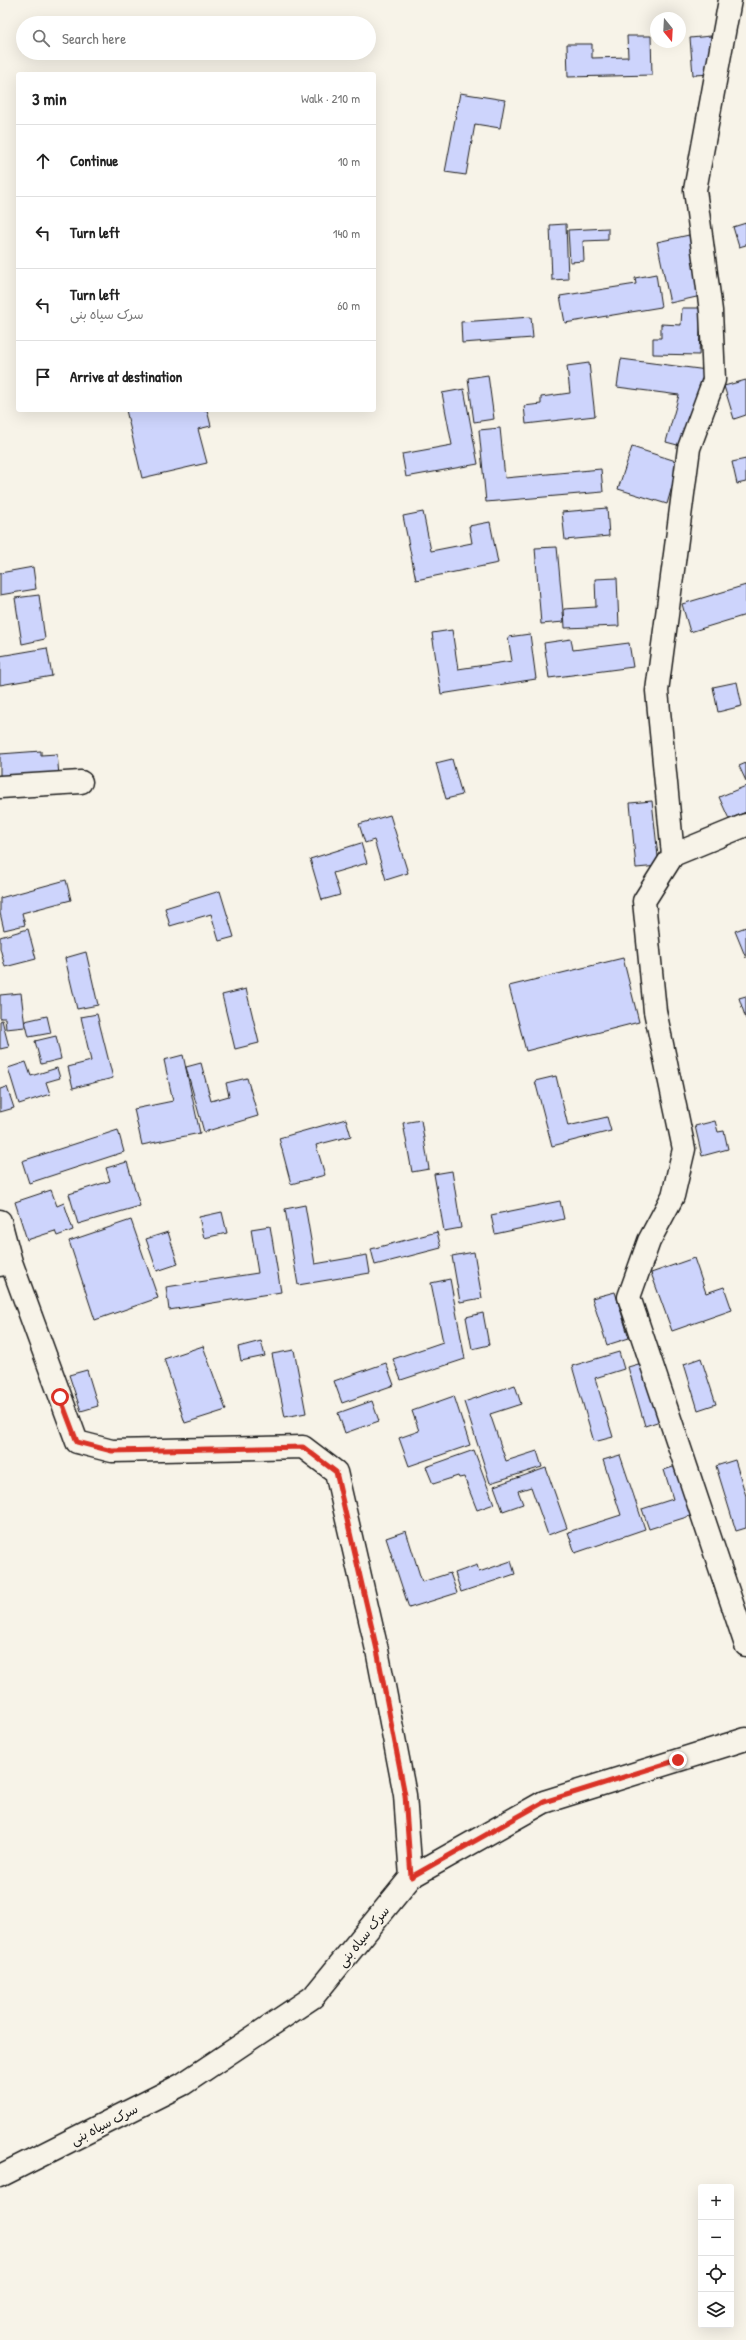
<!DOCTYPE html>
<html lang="en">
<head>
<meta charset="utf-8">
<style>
  :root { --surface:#fff; --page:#f2f2f2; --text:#222; --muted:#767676; --line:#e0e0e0 }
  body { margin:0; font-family:"Patrick Hand","Playpen Sans Arabic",sans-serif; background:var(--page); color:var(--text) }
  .controls { position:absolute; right:12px; bottom:12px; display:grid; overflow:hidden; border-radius:4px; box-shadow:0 4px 16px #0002 }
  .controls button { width:36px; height:36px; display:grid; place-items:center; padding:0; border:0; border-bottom:1px solid var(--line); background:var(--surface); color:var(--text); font:20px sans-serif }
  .compass { position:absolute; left:650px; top:12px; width:36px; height:36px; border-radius:50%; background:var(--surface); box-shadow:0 4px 16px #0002; rotate:162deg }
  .stop { position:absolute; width:12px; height:12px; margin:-9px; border:3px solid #d93025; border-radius:50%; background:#fff }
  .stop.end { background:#d93025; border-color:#fff; box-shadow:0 1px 4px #0008 }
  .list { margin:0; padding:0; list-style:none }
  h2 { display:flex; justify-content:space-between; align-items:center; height:52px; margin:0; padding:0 16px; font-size:17px }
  h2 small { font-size:13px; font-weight:400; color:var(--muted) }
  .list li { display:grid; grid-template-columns:26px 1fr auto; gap:12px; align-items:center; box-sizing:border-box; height:72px; padding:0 16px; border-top:1px solid var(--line) }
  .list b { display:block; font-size:15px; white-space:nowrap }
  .list p { margin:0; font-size:13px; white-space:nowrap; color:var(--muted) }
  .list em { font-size:13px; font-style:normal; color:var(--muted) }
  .icon { flex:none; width:22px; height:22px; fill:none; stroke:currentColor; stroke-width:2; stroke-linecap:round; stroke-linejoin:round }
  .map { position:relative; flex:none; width:746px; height:2340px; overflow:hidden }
  .search { position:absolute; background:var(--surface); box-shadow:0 4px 16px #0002; left:16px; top:16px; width:360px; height:44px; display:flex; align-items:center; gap:10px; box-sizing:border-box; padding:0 14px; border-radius:22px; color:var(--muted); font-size:15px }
  .panel { position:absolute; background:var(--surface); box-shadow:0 4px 16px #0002; left:16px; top:72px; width:360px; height:340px; border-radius:4px }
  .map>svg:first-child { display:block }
  .building { fill:#cdd4fc; stroke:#1c1c1c }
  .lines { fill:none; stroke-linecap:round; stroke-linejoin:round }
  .minor-casing { stroke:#1c1c1c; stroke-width:25 }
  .minor { stroke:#f7f3e8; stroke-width:22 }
  .route { stroke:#d93025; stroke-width:5 }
  .labels { text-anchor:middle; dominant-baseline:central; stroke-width:4; stroke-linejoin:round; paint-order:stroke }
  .street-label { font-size:13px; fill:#1c1c1c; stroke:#f7f3e8 }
</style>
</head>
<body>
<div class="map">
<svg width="746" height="2340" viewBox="0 0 746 2340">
  <rect width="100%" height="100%" fill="#f7f3e8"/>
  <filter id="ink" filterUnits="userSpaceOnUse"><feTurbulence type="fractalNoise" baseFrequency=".025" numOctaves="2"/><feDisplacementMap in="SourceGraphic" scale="8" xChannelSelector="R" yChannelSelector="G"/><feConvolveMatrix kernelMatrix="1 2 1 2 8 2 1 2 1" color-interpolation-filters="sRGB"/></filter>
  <g filter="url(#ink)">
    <path class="building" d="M627,36H651L652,75L568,77L567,44H592V58L628,57Z
      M711,36L714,74L693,75L690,38Z
      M460,93L505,100L500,128L475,124L466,175L445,172Z
      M746,223V245L739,247L733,227Z
      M566,224L568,279L552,280L550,225Z
      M608,228V240L583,241L584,261L570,262L568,230Z
      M689,235L701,296L670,303L657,242Z
      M656,274L661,307L565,323L560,296L636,284L635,278Z
      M682,308H701L699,355L653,354V338H661V324L681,325Z
      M531,317L533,338L462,343L461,322Z
      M621,359L707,370L685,447L666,442L679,395L617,387Z
      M589,363L595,416L526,424L524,406L541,404V397L570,393L567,366Z
      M488,375L494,419L474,422L468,378Z
      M746,380V415L734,419L724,386Z
      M464,389L478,464L406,477L402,454L452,445L442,393Z
      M126,410H207L211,426L198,429L207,463L142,478Z
      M500,428L505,478L601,469L603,492L486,502L479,430Z
      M632,447L679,462L667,504L618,489Z
      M746,459V482L737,484L732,462Z
      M607,508L609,536L565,540L562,512Z
      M423,512L431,551L472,543L469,526L490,522L498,563L416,580L403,516Z
      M557,547L564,622L541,624L535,548Z
      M33,567L36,589L0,595V573Z
      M617,578L619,626L565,628L564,609L596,607L595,579Z
      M746,585V615L690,632L682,604Z
      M39,595L45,639L22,644L15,598Z
      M452,630L458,669L512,661L508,637L530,634L536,679L441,694L432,633Z
      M571,639L573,650L629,643L633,667L549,678L544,643Z
      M47,648L52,676L0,685V656Z
      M737,682L742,706L718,712L713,687Z
      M41,751V755L57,754L59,775L0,780V754Z
      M452,759L462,795L446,799L436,763Z
      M746,763V781L739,766Z
      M746,786V812L729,819L719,797Z
      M652,801L659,866L636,868L630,803Z
      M390,815L408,873L386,880L374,840L365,843L359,824Z
      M361,843L367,863L333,873L340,895L322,900L310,859Z
      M66,880L71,900L22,913L25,925L4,930L0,913V898Z
      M220,891L234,937L219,941L211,914L170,926L165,908Z
      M746,927V958L735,931Z
      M28,929L36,959L5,967L0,948V937Z
      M86,952L98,1005L77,1009L65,958Z
      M623,958L639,1022L526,1051L509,986Z
      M246,989L259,1043L235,1049L222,995Z
      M21,993L25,1027L6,1029L5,1018H0V995Z
      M746,996V1019L739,998Z
      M97,1014L113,1078L73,1088L68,1067L91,1061L81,1017Z
      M47,1016L51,1033L29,1037L25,1021Z
      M2,1020L9,1047L0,1049V1021Z
      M56,1036L61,1059L41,1064L35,1041Z
      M183,1055L200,1133L142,1145L134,1109L173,1101L164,1060Z
      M26,1062L31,1076L57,1068L60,1078L46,1082L50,1094L19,1104L8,1068Z
      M201,1063L211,1101L229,1096L226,1083L247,1078L258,1116L204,1132L186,1067Z
      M556,1076L568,1126L607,1117L611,1131L552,1146L535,1081Z
      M7,1087L14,1108L0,1112V1089Z
      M346,1119L351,1136L316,1145L325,1175L291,1184L279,1138Z
      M421,1120L429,1169L412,1172L403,1123Z
      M715,1121L718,1132L724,1131L728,1149L702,1156L695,1126Z
      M118,1130L124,1152L29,1183L22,1161Z
      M127,1162L140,1206L78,1224L69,1194L110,1181L106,1168Z
      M452,1171L461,1228L444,1231L434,1174Z
      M51,1190L57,1206L64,1203L73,1230L57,1236L55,1231L27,1240L15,1202Z
      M560,1201L564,1219L495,1234L491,1215Z
      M305,1205L315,1264L367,1255L370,1273L298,1285L285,1209Z
      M222,1212L227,1233L204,1238L199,1217Z
      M131,1220L158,1298L95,1320L69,1241Z
      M270,1226L281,1292L169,1310L166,1287L258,1273L251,1229Z
      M168,1232L178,1264L157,1271L146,1239Z
      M437,1232L441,1248L375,1265L371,1249Z
      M474,1252L482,1298L460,1302L452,1256Z
      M694,1258L706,1293L724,1287L732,1310L672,1331L651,1273Z
      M450,1279L465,1359L401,1380L393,1359L443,1342L431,1283Z
      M615,1292L629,1338L607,1345L592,1298Z
      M483,1313L489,1345L472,1349L466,1317Z
      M261,1341L265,1356L241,1361L238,1347Z
      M203,1346L226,1410L185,1423L164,1359Z
      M294,1350L306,1413L285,1417L272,1354Z
      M619,1352L624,1369L595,1378L613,1437L594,1442L572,1366Z
      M701,1358L716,1404L698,1410L684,1364Z
      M386,1363L394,1385L342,1403L334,1381Z
      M642,1363L660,1421L645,1426L628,1367Z
      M87,1370L98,1406L81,1411L69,1375Z
      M515,1385L521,1404L490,1414L506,1461L537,1451L542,1467L490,1483L464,1402Z
      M454,1396L470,1445L409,1466L399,1438L419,1431L412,1411Z
      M372,1401L379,1421L345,1433L338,1413Z
      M474,1450L494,1504L477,1510L464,1477L459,1478L458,1476L433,1484L426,1467Z
      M620,1455L645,1529L575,1553L568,1532L621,1515L603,1460Z
      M735,1460L746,1496V1528L736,1531L716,1466Z
      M676,1466L693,1515L649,1529L642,1509L673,1499L664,1470Z
      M546,1468L567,1528L548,1535L531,1487L518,1491L523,1504L503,1511L494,1486Z
      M406,1531L422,1582L450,1573L457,1593L409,1608L386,1538Z
      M511,1561L515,1574L461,1592L455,1573L477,1565L479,1572Z"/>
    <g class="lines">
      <g class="minor-casing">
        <path id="minor" d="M730,0L695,190L711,311L714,380L689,448L657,691L673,855L644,901L655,1011L684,1149L673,1196L649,1241L629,1297L746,1645
          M0,787L81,782
          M673,855L746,825
          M0,1221L11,1262
          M0,1265L11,1262L77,1442L112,1451L303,1447L336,1472L377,1650L405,1795L411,1877
          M0,2176L183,2084L313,1997L411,1877L544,1802L746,1739"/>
      </g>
      <use href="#minor" class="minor"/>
    </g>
  </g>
  <g class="lines" filter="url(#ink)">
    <path class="route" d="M60,1397L77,1442L112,1451L303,1447L336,1472L377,1650L405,1795L411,1877L544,1802L678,1760"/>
  </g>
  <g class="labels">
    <g class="street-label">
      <text transform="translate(363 1936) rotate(-51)">سرک سیاه بنی</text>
      <text transform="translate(104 2124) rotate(-27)">سرک سیاه بنی</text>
    </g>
  </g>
</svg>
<div class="controls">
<button>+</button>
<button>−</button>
<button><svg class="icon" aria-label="locate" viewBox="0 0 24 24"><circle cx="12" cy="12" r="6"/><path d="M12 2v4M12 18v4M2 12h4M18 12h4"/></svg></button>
<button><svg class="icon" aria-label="layers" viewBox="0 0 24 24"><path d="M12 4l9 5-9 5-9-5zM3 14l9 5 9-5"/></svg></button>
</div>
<svg class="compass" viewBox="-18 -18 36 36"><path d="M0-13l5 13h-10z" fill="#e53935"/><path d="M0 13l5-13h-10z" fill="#767676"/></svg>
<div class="stop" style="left:60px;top:1397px"></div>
<div class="stop end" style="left:678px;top:1760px"></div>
<div class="search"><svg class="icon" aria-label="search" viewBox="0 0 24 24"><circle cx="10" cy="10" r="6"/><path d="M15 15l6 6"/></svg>Search here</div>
<section class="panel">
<h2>3 min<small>Walk · 210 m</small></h2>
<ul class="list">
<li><svg class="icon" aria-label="ahead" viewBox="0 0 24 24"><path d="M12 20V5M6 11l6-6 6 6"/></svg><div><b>Continue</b></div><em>10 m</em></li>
<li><svg class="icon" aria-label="left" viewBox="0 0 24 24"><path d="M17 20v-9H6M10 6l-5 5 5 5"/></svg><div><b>Turn left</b></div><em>140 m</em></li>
<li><svg class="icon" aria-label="left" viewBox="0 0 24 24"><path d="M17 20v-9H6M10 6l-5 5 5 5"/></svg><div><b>Turn left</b><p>سرک سیاه بنی</p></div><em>60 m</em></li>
<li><svg class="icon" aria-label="arrive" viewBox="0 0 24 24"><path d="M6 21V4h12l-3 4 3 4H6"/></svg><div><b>Arrive at destination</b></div></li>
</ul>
</section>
</div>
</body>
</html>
